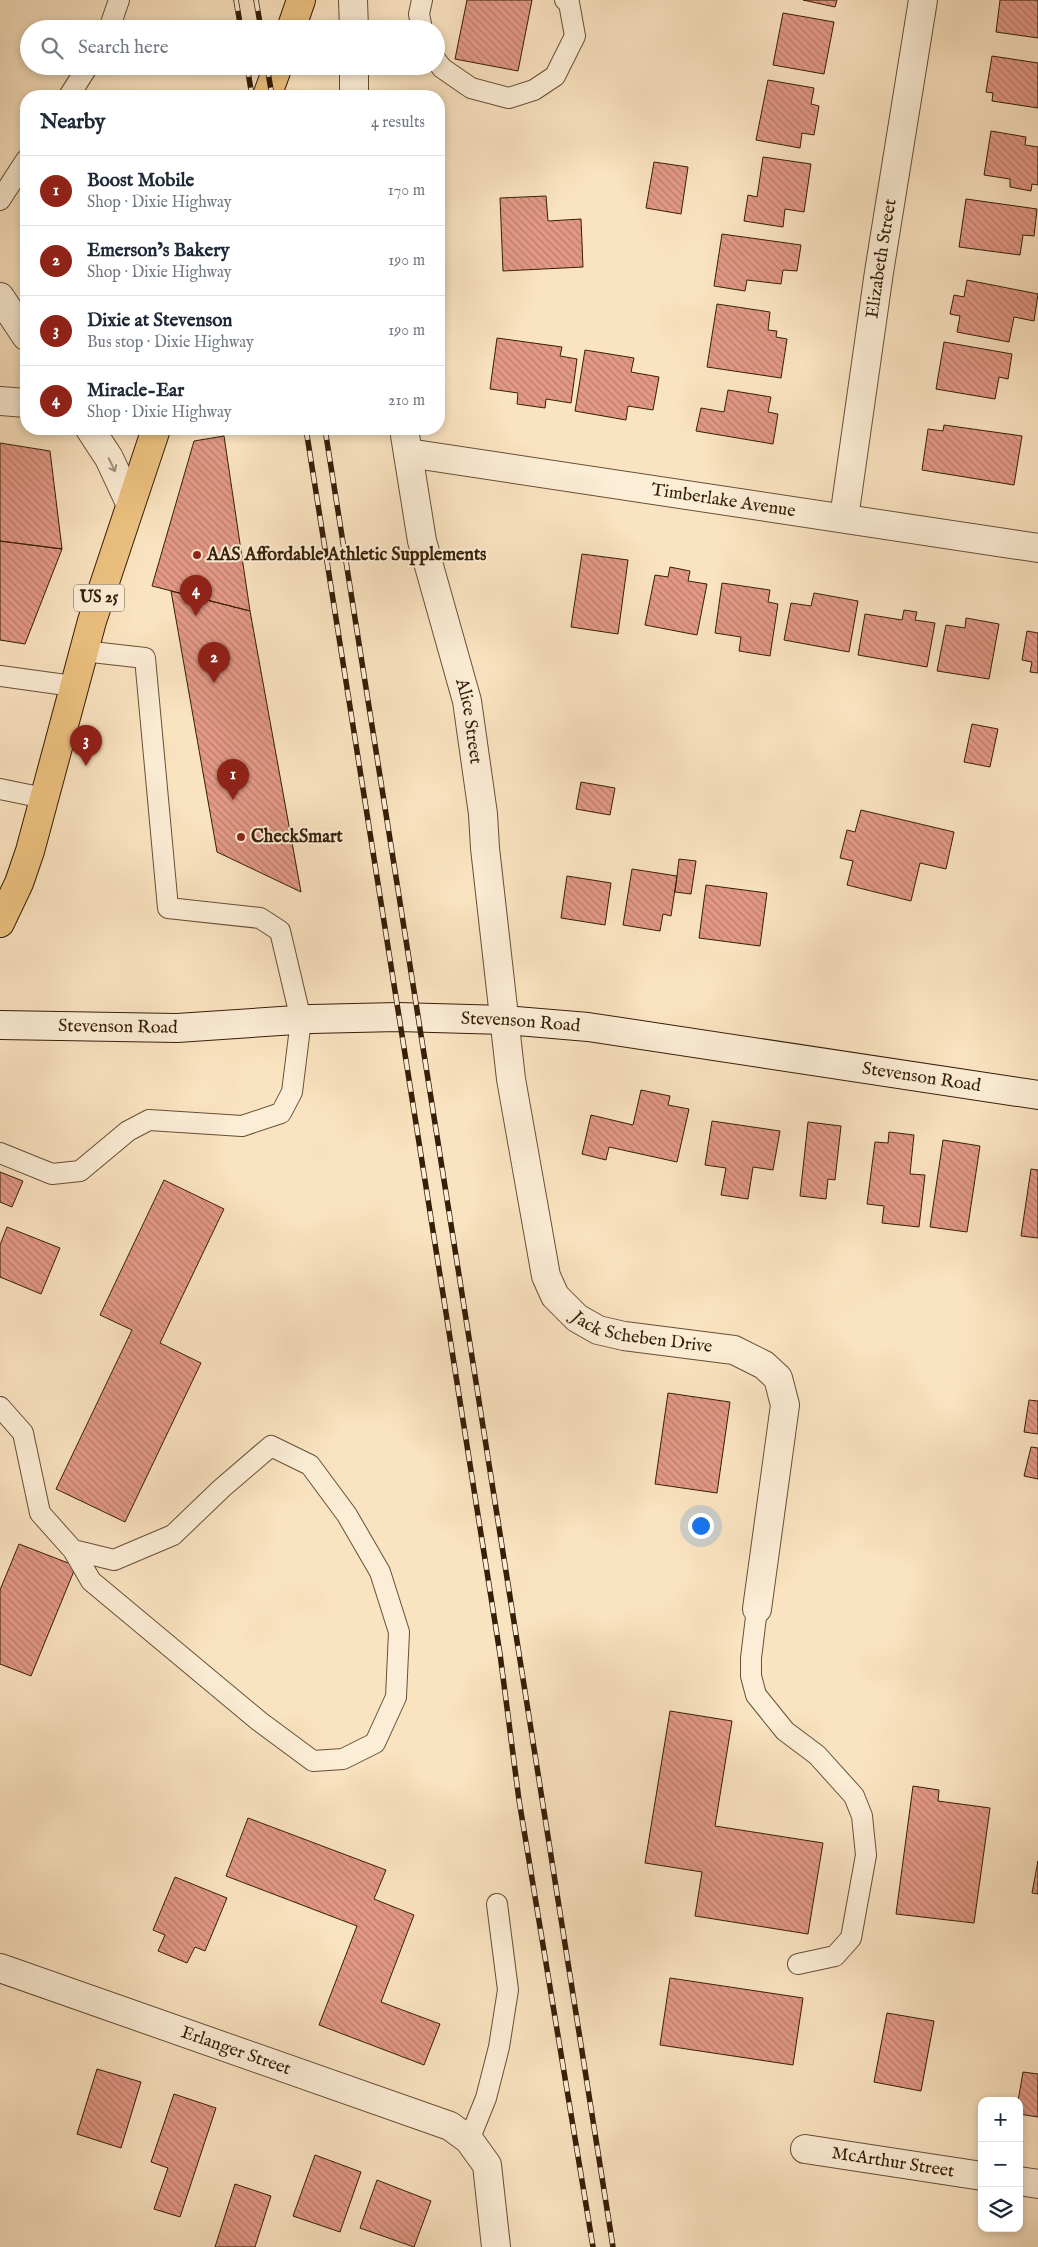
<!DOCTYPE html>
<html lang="en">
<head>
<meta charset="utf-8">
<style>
  :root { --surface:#fff; --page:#f2f2f3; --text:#1f2937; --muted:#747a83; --line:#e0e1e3; --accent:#8f2418 }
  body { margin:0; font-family:"IM FELL English",serif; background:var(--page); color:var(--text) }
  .controls { position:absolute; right:15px; bottom:15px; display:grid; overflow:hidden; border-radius:10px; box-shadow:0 2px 8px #0003 }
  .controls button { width:45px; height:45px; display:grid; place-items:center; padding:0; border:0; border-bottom:1px solid var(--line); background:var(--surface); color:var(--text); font:25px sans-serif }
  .you { position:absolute; left:700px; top:1525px; width:18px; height:18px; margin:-12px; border:4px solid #fff; border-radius:50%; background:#1a73e8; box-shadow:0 0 0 8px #1a73e833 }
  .badge { display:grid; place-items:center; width:32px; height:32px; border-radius:50%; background:var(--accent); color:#fff; font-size:16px; font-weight:700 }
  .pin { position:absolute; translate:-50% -41px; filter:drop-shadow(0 1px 2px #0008) }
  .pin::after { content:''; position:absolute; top:26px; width:18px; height:15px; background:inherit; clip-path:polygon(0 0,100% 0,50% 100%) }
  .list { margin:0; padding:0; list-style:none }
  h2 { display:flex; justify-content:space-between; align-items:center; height:65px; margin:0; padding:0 20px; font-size:21px }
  h2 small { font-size:16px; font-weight:400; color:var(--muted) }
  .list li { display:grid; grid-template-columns:32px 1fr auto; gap:15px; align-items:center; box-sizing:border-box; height:70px; padding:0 20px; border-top:1px solid var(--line) }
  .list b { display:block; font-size:19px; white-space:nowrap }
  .list p { margin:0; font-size:16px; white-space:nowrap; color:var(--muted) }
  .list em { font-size:16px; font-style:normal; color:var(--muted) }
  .icon { flex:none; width:28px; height:28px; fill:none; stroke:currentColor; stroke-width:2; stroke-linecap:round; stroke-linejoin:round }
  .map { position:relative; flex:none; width:1038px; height:2247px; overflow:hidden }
  .search { position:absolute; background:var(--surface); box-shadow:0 2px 8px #0003; left:20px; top:20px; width:425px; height:55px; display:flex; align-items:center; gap:12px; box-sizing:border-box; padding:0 18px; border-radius:28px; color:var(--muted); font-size:19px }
  .panel { position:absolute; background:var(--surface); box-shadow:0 2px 8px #0003; left:20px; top:90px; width:425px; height:345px; border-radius:20px }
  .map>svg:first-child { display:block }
  .building { fill:url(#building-back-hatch); stroke:#361e07 }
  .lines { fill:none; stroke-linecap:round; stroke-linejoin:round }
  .service-casing { stroke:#674f35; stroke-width:22 }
  .minor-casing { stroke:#674f35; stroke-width:30 }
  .secondary-casing { stroke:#361e07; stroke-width:30 }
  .primary-casing { stroke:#361e07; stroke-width:30 }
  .service { stroke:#fcedd6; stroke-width:20 }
  .minor { stroke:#fcedd6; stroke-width:28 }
  .secondary { stroke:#fcedd6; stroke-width:28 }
  .primary { stroke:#edc280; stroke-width:28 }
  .rail-casing { stroke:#361e07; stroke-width:5.5 }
  .rail { stroke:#fcedd6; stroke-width:4; stroke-dasharray:11; stroke-linecap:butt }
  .oneway { stroke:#a39079 }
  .poi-dot { fill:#8f2418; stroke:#fcedd6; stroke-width:2 }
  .labels { text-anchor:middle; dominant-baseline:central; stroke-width:4; stroke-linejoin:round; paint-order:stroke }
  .shield { fill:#fcedd6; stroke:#715c45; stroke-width:1 }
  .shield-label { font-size:16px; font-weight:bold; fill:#361e07 }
  .street-label { font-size:18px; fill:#361e07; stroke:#fcedd6 }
  .poi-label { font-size:18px; font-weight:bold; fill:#361e07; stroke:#fcedd6; text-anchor:start }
</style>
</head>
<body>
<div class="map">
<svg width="1038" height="2247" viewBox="0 0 1038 2247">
  <defs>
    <pattern id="building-back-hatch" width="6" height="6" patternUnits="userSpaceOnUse" patternTransform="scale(1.25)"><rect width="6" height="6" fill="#e39986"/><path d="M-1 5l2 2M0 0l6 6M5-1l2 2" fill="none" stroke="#b97c6c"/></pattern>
  </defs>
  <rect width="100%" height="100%" fill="#fae3c0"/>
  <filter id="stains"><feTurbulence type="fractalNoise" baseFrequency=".004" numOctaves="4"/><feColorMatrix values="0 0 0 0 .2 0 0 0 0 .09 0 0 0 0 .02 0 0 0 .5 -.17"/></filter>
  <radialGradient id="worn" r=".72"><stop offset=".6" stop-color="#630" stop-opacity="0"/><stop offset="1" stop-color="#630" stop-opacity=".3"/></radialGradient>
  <path class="building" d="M467,0H532L518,71L455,59Z
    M803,0H837L835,7Z
    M1000,0H1038V38L996,32Z
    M783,13L834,22L824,74L773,65Z
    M992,56L1038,63V108L992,101L993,93L986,92Z
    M768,80L814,88L811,104L819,106L814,135L802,133L800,148L756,140Z
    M991,131L1026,137L1025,145L1038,147V185L1032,184L1031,191L1010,187V179L984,175Z
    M763,157L811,164L804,212L785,209L783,227L744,221L748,195L757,197Z
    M654,162L688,167L681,214L646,208Z
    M546,196L548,221L581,219L583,267L503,271L500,198Z
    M966,199L1037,209L1034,236L1023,235L1020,255L959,247Z
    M722,234L801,245L797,271L783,270L781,284L747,280L745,291L714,286Z
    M967,280L1038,294L1034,321L1014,317L1009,342L957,332L960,316L950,314L954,295L964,297Z
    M717,304L770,312L768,330L777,331L776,337L787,339L781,378L707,367Z
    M497,338L562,347L560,356L577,359L571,403L546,399L545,408L517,404L518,393L490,389Z
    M944,342L1012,354L1008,379L999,377L995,399L936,389Z
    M585,350L634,358L631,372L659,377L653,410L628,406L626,420L575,411Z
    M728,390L771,397L768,412L778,414L773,444L696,431L701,408L724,412Z
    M944,425L1022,436L1014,485L922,470L928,429L943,431Z
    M224,436L250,611L152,586L194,441Z
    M0,443L50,451L62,549L0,541Z
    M0,541L62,549L25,644L0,640Z
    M582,554L628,560L618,634L571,627Z
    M670,567L690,571L688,581L707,584L697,635L645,625L655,575L668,577Z
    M722,583L770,590L768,602L778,604L770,656L739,651L741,637L715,633Z
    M171,591L250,611L301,892L217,852Z
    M814,593L858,601L849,652L784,640L791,603L811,606Z
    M904,610L917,612L915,620L935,623L927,667L858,655L865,614L902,620Z
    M966,618L999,624L989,679L937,671L946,625L965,628Z
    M1027,631L1038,633V673L1030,672L1032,662L1022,660Z
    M972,724L998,729L990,767L964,762Z
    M581,782L615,788L610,815L576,809Z
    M861,810L954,832L946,869L920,863L911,901L847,885L853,861L840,858L847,830L855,832Z
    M679,859L696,861L691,894L675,892Z
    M632,869L677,876L671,916L663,914L660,931L623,925Z
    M567,876L611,883L605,925L561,918Z
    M706,885L767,893L760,946L699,938Z
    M641,1090L670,1096L668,1105L689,1109L677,1162L609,1147L606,1160L582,1154L591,1115L633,1125Z
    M712,1121L780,1131L773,1170L753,1167L748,1199L721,1195L726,1168L705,1165Z
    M808,1122L841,1126L835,1180L828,1179L826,1199L800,1196Z
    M889,1132L914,1135L910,1174L925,1175L919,1227L882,1223L884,1206L867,1204L875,1142L888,1143Z
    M943,1140L980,1146L967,1232L930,1227Z
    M1031,1169L1038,1170V1238L1021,1236Z
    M0,1172L23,1181L12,1207L0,1202Z
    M164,1180L224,1209L160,1343L201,1363L125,1522L56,1489L132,1330L100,1315Z
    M7,1227L60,1248L41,1294L0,1277V1245Z
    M668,1393L730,1402L717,1493L655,1484Z
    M1029,1400L1038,1401V1434L1024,1432Z
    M1031,1447L1038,1448V1479L1024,1476Z
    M19,1544L76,1566L31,1676L0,1664V1590Z
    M670,1711L732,1721L715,1826L823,1843L808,1934L695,1916L702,1872L645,1863Z
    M913,1786L939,1790L938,1801L990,1808L974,1923L896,1914Z
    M248,1818L386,1870L374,1899L414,1915L381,2002L440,2024L424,2065L319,2025L357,1926L226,1876Z
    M1038,1861V1894L1032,1893Z
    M175,1877L227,1898L205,1951L195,1947L187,1963L158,1951L165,1935L153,1930Z
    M670,1978L803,1998L793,2065L660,2045Z
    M887,2013L934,2021L921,2091L874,2082Z
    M97,2069L141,2082L121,2148L77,2134Z
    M1023,2072L1038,2074V2117L1019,2114L1018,2101Z
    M174,2094L216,2108L180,2217L154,2209L168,2168L151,2162Z
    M315,2155L361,2172L340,2232L293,2216Z
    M377,2180L431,2201L414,2247L360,2228Z
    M235,2184L271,2196L255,2247H215Z"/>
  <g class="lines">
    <g class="service-casing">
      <path id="service" d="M109,29L119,0
        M422,29L419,14L422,0
        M436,60L442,68L471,88L509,98L534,90L555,76L575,36L569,3L565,0
        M69,96L88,66
        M0,200L26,160
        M0,676L73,686
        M0,789L44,798
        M0,1153L52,1174L80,1171L128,1131L149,1120L242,1126L281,1113L292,1092L301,1020L280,931L260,918L168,908L145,658L83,651
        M0,1407L23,1433L40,1513L73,1550L91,1581L259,1721L313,1761L343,1759L375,1743L396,1697L399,1632L380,1572L347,1515L310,1465L271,1446L222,1488L173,1535L114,1560L73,1550
        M757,1609L751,1658V1676L756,1695L785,1731L817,1755L854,1796L862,1816L866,1855L851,1938L835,1956L798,1964
        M469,2140L486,2098L499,2047L508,1990L497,1904"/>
    </g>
    <g class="minor-casing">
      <g id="minor">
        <path d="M353,0L354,29"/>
        <path d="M354,66V96"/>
        <path d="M0,297L26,336"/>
        <path d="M0,401L26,403"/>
        <path d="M90,429L109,458L130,503"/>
        <path id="s1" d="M404,429L422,541L467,701L483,814L485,848L511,1079L546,1276L555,1296L577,1318L598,1330L624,1336L734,1350L764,1365L778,1378L785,1405L757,1609"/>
        <path id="s2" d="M408,453L1038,548"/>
        <path id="s3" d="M844,518L879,272L923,0"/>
        <path id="s4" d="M0,1968L450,2126L469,2140L487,2165L496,2247"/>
        <path id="s5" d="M805,2149L982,2176"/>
        <path d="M1019,2181L1038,2184"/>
      </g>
    </g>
    <g class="secondary-casing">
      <g id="secondary">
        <path id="s6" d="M0,1025L177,1028L311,1019L398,1017L505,1020L588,1027L1038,1095"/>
      </g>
    </g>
    <g class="primary-casing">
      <path id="primary" d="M291,29L301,0
        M267,96L278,66
        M0,923L19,883L30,851L92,621L156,429"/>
    </g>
    <use href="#service" class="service"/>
    <use href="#minor" class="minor"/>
    <use href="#secondary" class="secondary"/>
    <use href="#primary" class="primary"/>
    <g class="rail-casing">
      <path id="rail" d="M236,0L241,29
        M256,0L261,29
        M247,66L252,96
        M267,66L272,96
        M306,429L500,1654L519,1800L593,2247
        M325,429L613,2247"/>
    </g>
    <use href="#rail" class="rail"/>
  </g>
  <defs><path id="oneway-shaft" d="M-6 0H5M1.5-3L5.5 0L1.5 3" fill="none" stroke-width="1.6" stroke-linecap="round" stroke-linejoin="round" transform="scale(1.25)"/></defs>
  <use class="oneway" href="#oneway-shaft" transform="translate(112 465) rotate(64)"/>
  <g class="poi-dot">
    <circle cx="197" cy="555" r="5"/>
    <circle cx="241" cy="837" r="5"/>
  </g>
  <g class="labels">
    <rect class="shield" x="74" y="584.5" width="50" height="27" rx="4"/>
    <g class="shield-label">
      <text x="99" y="598">US 25</text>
    </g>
    <g class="street-label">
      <text stroke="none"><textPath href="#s3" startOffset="262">Elizabeth Street</textPath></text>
      <text stroke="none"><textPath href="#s2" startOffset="319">Timberlake Avenue</textPath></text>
      <text stroke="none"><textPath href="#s1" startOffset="300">Alice Street</textPath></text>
      <text stroke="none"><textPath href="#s6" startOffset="521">Stevenson Road</textPath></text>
      <text stroke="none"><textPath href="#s6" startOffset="118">Stevenson Road</textPath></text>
      <text stroke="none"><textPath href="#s6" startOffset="926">Stevenson Road</textPath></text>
      <text stroke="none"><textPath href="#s1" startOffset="981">Jack Scheben Drive</textPath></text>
      <text stroke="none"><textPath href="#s4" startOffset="250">Erlanger Street</textPath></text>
      <text stroke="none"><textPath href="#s5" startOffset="89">McArthur Street</textPath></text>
    </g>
    <g class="poi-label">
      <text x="207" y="555">AAS Affordable Athletic Supplements</text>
      <text x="251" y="837">CheckSmart</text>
    </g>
  </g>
  <rect width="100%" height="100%" filter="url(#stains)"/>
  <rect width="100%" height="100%" fill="url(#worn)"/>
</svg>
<div class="controls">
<button>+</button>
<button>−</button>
<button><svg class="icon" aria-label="layers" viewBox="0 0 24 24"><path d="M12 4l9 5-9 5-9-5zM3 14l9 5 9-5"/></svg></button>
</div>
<div class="you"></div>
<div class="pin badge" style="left:233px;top:800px">1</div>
<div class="pin badge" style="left:214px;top:683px">2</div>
<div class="pin badge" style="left:86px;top:766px">3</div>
<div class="pin badge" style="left:196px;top:616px">4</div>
<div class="search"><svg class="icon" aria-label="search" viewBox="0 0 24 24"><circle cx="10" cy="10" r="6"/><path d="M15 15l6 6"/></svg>Search here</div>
<section class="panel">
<h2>Nearby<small>4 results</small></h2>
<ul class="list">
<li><span class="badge">1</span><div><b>Boost Mobile</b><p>Shop · Dixie Highway</p></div><em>170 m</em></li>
<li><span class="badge">2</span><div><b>Emerson’s Bakery</b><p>Shop · Dixie Highway</p></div><em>190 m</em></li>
<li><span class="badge">3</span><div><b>Dixie at Stevenson</b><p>Bus stop · Dixie Highway</p></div><em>190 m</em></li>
<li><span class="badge">4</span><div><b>Miracle-Ear</b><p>Shop · Dixie Highway</p></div><em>210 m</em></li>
</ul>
</section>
</div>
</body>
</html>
